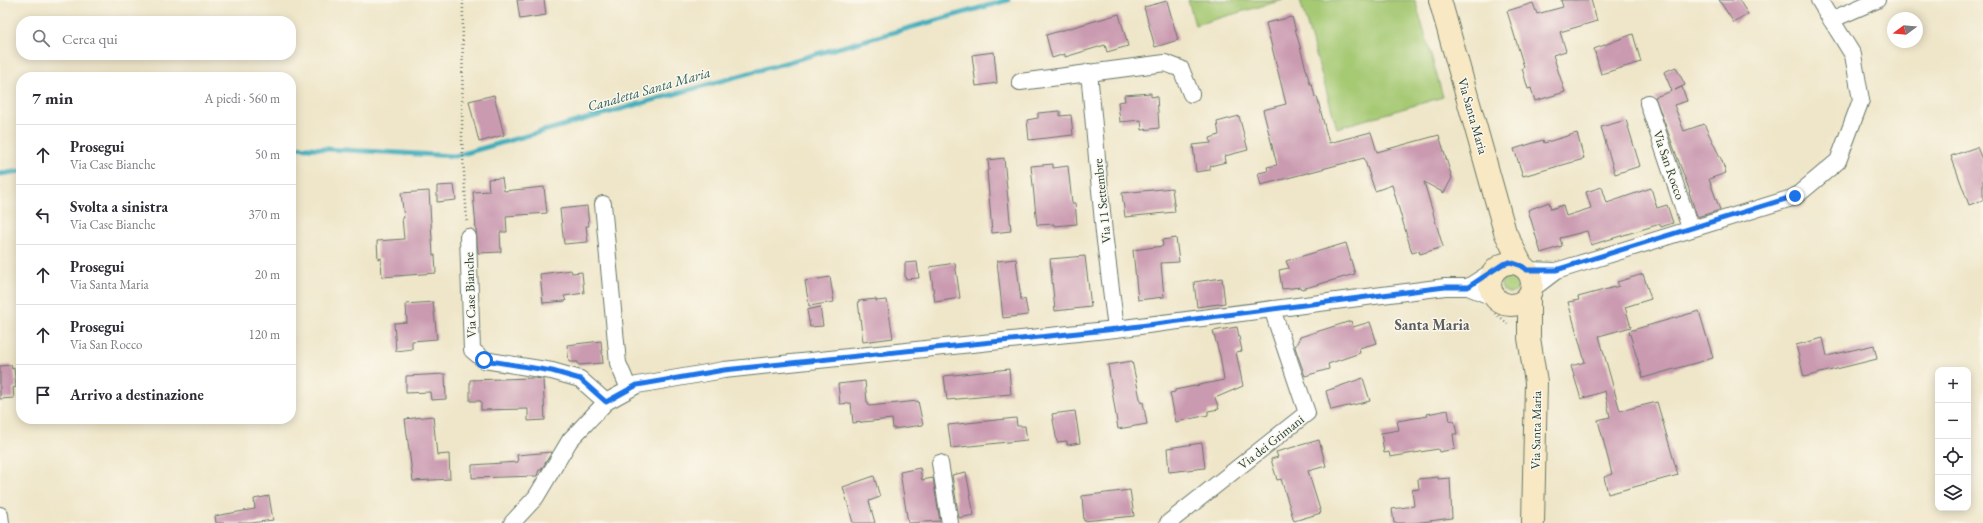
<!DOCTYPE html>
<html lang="it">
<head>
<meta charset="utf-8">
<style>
  :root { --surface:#fff; --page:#f2f2f3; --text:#2b2b33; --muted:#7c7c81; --line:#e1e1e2 }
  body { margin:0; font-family:"EB Garamond",serif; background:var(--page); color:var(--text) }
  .controls { position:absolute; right:12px; bottom:12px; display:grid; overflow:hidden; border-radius:8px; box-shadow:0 2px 10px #0003 }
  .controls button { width:36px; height:36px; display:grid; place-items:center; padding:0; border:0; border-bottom:1px solid var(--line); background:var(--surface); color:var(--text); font:20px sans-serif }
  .compass { position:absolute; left:1887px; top:12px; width:36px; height:36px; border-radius:50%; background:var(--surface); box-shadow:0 2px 10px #0003; rotate:254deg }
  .stop { position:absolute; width:12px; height:12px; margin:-9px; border:3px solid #1a73e8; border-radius:50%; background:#fff }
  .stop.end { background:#1a73e8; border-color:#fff; box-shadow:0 1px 4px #0008 }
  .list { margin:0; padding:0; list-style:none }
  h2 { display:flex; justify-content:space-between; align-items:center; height:52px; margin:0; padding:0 16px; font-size:17px }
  h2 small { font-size:13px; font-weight:400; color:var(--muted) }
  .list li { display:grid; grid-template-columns:26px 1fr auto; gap:12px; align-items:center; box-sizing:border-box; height:60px; padding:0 16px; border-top:1px solid var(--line) }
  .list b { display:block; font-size:15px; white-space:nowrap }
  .list p { margin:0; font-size:13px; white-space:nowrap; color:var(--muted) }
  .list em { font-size:13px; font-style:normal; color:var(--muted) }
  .icon { flex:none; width:22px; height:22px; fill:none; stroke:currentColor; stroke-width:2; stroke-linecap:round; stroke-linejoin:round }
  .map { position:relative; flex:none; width:1983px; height:523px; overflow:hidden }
  .search { position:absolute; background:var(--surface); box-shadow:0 2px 10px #0003; left:16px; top:16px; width:280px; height:44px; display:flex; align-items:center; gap:10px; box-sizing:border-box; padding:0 14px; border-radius:16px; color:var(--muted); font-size:15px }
  .panel { position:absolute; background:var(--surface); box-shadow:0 2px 10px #0003; left:16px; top:72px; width:280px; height:352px; border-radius:16px }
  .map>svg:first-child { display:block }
  .green { fill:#a6c973; stroke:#628354 }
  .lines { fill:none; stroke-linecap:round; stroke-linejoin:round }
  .stream { stroke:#3dacbb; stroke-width:5 }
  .building { fill:#ca9ab0 }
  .street-casing { stroke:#687868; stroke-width:18 }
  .secondary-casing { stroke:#687868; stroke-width:24 }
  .path { stroke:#687868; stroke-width:2.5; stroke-dasharray:1 3; stroke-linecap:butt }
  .street { stroke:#fff; stroke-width:16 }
  .secondary { stroke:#f8e8c3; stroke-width:22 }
  .route { stroke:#1a73e8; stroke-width:5 }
  .labels { text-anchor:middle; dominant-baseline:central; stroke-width:3; stroke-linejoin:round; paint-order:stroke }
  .street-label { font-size:13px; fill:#1f3d34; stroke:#fbf7ec }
  .water-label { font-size:14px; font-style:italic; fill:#285e5c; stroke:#fbf7ec }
  .quarter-label { font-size:15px; font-weight:bold; fill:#5b5e5f; stroke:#fbf7ec }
</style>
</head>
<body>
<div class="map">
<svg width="1983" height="523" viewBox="0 0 1983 523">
  <rect width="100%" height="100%" fill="#fbf7ec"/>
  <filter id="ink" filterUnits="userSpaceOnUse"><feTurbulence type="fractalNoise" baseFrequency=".025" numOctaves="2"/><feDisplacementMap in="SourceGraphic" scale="8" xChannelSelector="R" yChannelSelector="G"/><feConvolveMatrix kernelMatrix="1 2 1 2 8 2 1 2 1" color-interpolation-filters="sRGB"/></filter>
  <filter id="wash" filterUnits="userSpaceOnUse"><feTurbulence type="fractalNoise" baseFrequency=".012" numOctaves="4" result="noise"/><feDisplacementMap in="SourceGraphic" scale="16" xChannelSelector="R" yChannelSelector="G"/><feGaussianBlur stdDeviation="0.9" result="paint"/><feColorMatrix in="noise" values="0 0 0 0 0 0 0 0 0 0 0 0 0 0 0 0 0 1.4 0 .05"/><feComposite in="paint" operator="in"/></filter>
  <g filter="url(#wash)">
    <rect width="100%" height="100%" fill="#efe6c9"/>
    <path class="green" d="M1188,0H1283L1195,25Z
      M1300,0H1415L1443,97L1337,128Z
      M1501 284a9 9 0 1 1 18 0a9 9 0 1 1-18 0Z"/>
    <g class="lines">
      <path class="stream" d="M291,147L455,156L1008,0
        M0,174L21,171"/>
    </g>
    <g id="blocks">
      <path class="building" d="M517,0H544L546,15L520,19Z
        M1561,0H1591L1597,21L1560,32L1566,51L1553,55L1565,92L1535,101L1531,88L1528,89L1522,68L1524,67L1507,11L1533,3L1537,14L1563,7Z
        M1719,0H1739L1748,14L1734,23Z
        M1167,1L1178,40L1155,47L1144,7Z
        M1119,14L1128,46L1107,52L1105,45L1065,57V54L1052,58L1046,35Z
        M1292,17L1310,84H1312L1315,97H1317L1329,143L1371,132L1377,152L1439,135L1452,178L1444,193L1424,182L1443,247L1420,254L1419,251L1412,253L1392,185L1375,191L1364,158L1261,185L1258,173L1268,171L1267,167L1277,165L1263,110L1286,104L1266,23Z
        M1633,34L1641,62L1601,74L1594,49Z
        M994,52L997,83L976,86L972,55Z
        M1676,67L1685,85L1675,90L1682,87L1687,101L1674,105L1684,131L1704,124L1722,161L1726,173L1709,179L1720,210L1697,217L1689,192H1690L1655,97L1672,91L1664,72Z
        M1151,93V97L1157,96L1159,128L1142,130L1141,120L1120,122L1118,102L1125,101L1124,95Z
        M494,95L504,135L479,142L469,101Z
        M1060,111V116L1071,115L1073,135L1029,140L1027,120L1038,118V113Z
        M1239,116L1248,150L1225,156L1226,162L1210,166V170L1196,172L1193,145L1211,143L1210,138L1219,135L1217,122Z
        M1626,120L1640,166L1615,174L1601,127Z
        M1577,133L1584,159L1523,176L1514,149L1543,140L1544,143Z
        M1977,147L1983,162V200L1969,205L1951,156Z
        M1004,158L1011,231L992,233L987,170H989L988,160Z
        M1053,164V168L1068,166L1072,203H1075L1077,224L1054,226V224L1037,225L1031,166Z
        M502,178L504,191L544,187L547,213L506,216L507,232H500L501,252L478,253L473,192L489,191L488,179Z
        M454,185L456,200L437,202V186Z
        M1602,187L1607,203L1651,188L1657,208L1667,205L1673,223L1661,227L1660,224L1591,245L1587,231L1560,238L1562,246L1541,253L1528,210L1549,202L1551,209L1563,205L1566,216L1591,208L1586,192Z
        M1172,188L1175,212L1125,217L1122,193Z
        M429,191L433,255H435L436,273L382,277L381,258L378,259L377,241L404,239L402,218H404L401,193Z
        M587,206L589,226H586L588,242L564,244L560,209Z
        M1176,238L1179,262L1161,263L1164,297L1138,300L1133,250L1163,246L1162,240Z
        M1346,243L1355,274L1302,289L1301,287L1282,289L1279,270L1289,268L1286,261Z
        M1085,256L1091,307L1055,311L1050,259Z
        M1016,259L1021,300L1025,299L1028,315L1003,318L997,261Z
        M917,262L919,278L905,279V263Z
        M955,263L960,298L935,302L930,267Z
        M571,270L572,273L582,272L584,293L564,296L566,301L543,303L540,274Z
        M1643,274L1651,299L1625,307L1631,327L1599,336L1620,411L1657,402L1678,475L1608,494L1604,477L1612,474L1598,420L1610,417L1605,391L1581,399L1571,366L1585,362L1568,302L1579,300L1578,297L1619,286L1617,282Z
        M830,277L834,302L809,306L805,281Z
        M1222,278L1225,303L1197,307L1194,282Z
        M876,299V301L887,300L893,338L863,342L858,301Z
        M433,302L437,339L412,341V349L396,351L394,323L407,322L406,304Z
        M820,307L823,326L810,327L807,310Z
        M1699,311L1713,358L1643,378L1629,331Z
        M1351,321L1353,327L1370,322L1377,343L1359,348L1360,353L1328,364L1329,369L1305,376L1295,347L1300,337Z
        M1237,327L1242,351L1236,352L1243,386L1215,398L1219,409L1208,411V415L1176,422L1170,393L1175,392V390L1224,380L1220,356L1213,331Z
        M1823,338L1827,356L1874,345L1877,359L1804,377L1796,345Z
        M601,341L603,363L578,365V362H569L567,345Z
        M1132,361L1141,403L1143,402L1147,424L1118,429L1108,365Z
        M11,365L12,369L14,368L16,387L13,388L14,398L0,399V366Z
        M1009,369L1011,394L947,400L944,376Z
        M445,374L446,399L431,400L430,392L406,393V376Z
        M533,378L543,379L545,420L528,421V409L481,410V401H470V380Z
        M1363,378L1370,401L1331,410L1326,391Z
        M865,381L867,402H868L869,406L918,401L923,425L893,429L892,419L853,423L851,403L840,404L838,384Z
        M1448,410L1450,421L1454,420L1457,434H1453L1455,449L1439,452L1438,449L1390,457L1389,452L1384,453L1381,433L1399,430L1397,421L1428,416L1427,414Z
        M1075,411L1080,443L1067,445V441L1057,442L1052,414Z
        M433,416L437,455L449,454L450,479L413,481L405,419Z
        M1016,418L1017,426H1025L1027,440L951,448L948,425Z
        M1319,440L1326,466L1308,471L1321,513L1294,521L1281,479L1277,480L1271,459L1278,457L1276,452Z
        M1202,443L1205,468L1169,472L1167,448Z
        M552,452L541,470H539L537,476L472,478V465L518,462L517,455Z
        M920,468L922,480L933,478L940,521L908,523L900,472Z
        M966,472L974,515L959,518L952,475Z
        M874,476L880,497L869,501L875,523H853L843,487Z
        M1438,477V479L1450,478L1452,518L1414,523H1394L1392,509L1414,506L1412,490L1419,489L1418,479Z
        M1130,490L1134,516L1084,521L1082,496Z
        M269,496L273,520L251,523H216L215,516L255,509L254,499Z"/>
    </g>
  </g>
  <g filter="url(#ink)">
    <use href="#blocks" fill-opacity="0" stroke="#687868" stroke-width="1"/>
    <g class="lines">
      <g class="street-casing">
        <path id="street" d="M1831,20L1877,0
          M1089,72L1104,233L1116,329
          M1020,82L1165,63L1181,69L1191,94
          M1648,103L1690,228
          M603,204L618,363L629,389
          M468,237L472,350L484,360L552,371L580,379L606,402
          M1527,270L1556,271L1795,197L1838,161L1861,100L1853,55L1819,0
          M1468,287L1493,271
          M1531,290L1556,271
          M940,463L950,523
          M0,515L1,523
          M512,523L536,497L570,440L606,402L637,385L724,370L1116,329L1445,287H1468L1495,298
          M1168,523L1307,413L1272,309"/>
      </g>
      <g class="secondary-casing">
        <path id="secondary" d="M1440,0L1505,232L1522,266
          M1490 284a21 21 0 1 1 42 0a21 21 0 1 1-42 0Z
          M1529,295V338L1536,382L1533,523"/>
      </g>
      <path class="path" d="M463,0L462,140L467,222
        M1495,313L1509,325"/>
      <use href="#street" class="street"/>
      <use href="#secondary" class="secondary"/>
    </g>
  </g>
  <g class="lines" filter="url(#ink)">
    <path class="route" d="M484,360L552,371L580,379L606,402L637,385L724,370L1116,329L1445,287H1468L1503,264L1510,262L1522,266L1527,270H1556L1795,196"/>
  </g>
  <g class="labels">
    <g class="street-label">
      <text transform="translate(1473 116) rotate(74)">Via Santa Maria</text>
      <text transform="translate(1669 165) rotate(71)">Via San Rocco</text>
      <text transform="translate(1102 201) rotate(-96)">Via 11 Settembre</text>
      <text transform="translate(470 295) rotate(-92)">Via Case Bianche</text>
      <text transform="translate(1536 430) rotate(-89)">Via Santa Maria</text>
      <text transform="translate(1271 442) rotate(-38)">Via dei Grimani</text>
    </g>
    <g class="water-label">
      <text transform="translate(649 89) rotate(-16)">Canaletta Santa Maria</text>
    </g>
    <g class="quarter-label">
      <text x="1432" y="324">Santa Maria</text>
    </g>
  </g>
</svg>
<div class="controls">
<button>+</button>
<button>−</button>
<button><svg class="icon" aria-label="locate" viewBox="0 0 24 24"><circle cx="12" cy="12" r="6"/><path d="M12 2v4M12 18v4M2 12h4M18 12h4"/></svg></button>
<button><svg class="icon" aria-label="layers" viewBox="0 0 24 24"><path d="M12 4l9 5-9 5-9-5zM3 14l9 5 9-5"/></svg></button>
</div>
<svg class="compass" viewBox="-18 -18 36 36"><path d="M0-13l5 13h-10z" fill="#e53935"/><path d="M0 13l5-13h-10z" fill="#7c7c81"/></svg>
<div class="stop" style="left:484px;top:360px"></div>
<div class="stop end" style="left:1795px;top:196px"></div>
<div class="search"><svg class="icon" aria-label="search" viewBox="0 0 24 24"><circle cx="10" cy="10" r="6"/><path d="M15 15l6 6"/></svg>Cerca qui</div>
<section class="panel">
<h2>7 min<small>A piedi · 560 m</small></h2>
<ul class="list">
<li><svg class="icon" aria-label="ahead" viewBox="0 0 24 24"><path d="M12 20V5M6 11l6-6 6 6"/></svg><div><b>Prosegui</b><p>Via Case Bianche</p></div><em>50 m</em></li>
<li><svg class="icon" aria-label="left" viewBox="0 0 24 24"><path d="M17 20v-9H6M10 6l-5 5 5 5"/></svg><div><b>Svolta a sinistra</b><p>Via Case Bianche</p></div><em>370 m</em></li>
<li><svg class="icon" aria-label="ahead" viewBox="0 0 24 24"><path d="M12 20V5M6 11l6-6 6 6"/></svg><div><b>Prosegui</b><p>Via Santa Maria</p></div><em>20 m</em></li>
<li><svg class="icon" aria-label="ahead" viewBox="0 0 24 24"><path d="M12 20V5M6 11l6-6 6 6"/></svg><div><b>Prosegui</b><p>Via San Rocco</p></div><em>120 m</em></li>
<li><svg class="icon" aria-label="arrive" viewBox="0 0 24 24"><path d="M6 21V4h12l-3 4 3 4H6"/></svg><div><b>Arrivo a destinazione</b></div></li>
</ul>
</section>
</div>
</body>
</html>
